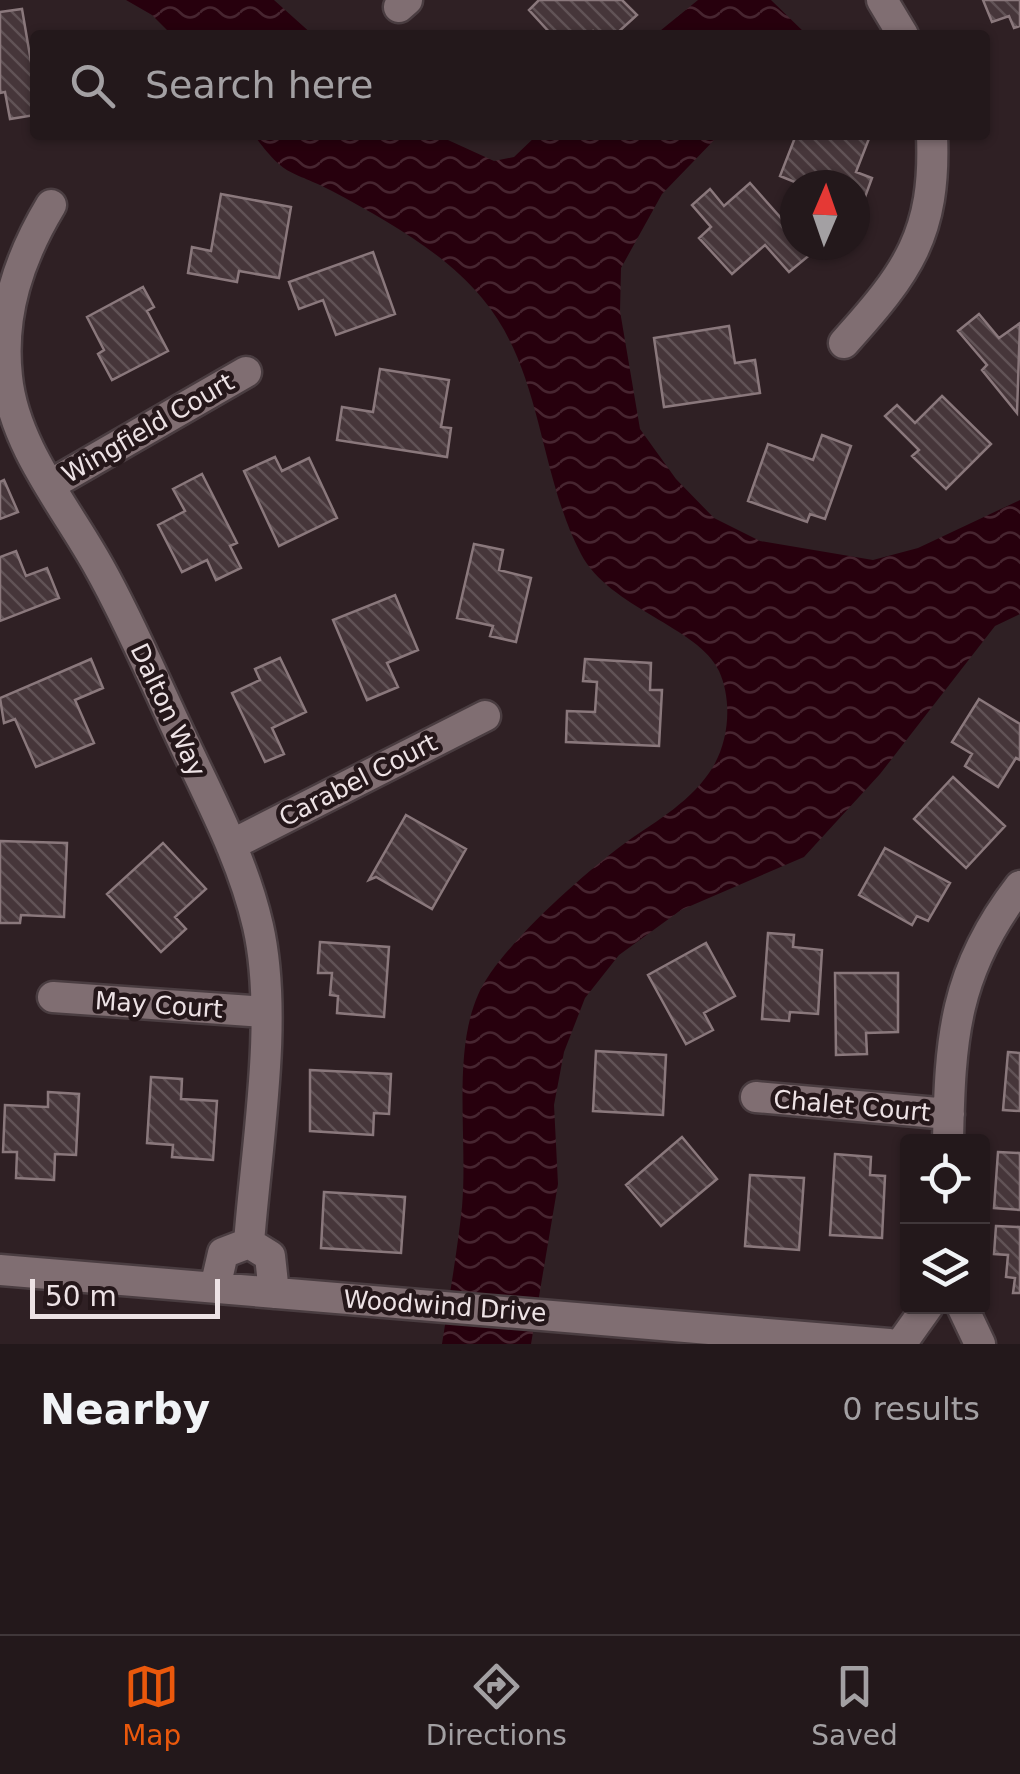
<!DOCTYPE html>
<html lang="en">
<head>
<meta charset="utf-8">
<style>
  :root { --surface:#23181b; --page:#2b2124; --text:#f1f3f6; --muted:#a3a0a3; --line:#40373a; --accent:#ea580c }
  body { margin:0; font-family:"DejaVu Sans",sans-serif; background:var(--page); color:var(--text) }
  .controls { position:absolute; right:30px; bottom:30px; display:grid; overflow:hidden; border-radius:10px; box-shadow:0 2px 8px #0004 }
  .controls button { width:90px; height:90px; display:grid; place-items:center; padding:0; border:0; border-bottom:2px solid var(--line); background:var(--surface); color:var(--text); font:50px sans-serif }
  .compass { position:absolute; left:780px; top:170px; width:90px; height:90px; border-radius:50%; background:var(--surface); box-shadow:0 2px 8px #0004; rotate:2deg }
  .scale { position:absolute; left:30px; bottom:25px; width:190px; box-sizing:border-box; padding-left:10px; border:5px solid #ede2e5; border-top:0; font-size:28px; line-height:35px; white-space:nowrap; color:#ede2e5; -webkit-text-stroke:8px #25171a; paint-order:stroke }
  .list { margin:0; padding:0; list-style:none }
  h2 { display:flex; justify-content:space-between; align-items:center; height:130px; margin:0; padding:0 40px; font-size:42px }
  h2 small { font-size:32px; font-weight:400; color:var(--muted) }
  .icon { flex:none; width:55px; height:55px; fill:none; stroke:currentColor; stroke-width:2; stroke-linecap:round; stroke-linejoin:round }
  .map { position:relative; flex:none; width:1020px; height:1344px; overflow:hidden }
  .search { position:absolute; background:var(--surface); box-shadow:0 2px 8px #0004; left:30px; right:30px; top:30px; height:110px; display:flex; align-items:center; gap:25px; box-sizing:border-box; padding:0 35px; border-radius:10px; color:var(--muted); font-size:38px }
  .sheet { height:290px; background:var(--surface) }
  nav { display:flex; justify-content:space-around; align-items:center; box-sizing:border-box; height:140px; border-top:2px solid var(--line); background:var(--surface); font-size:28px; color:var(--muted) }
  nav a { display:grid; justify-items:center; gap:5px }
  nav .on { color:var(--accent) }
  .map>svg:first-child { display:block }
  .water { fill:url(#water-waves) }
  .building { fill:url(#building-back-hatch); stroke:#8a787c; stroke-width:2.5 }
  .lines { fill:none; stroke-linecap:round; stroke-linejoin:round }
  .street-casing { stroke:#4a3d41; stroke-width:35 }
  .street { stroke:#806e72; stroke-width:30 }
  .labels { text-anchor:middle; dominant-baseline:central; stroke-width:9; stroke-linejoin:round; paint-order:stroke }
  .street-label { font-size:25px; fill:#ede2e5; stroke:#25171a }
</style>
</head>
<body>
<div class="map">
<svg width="1020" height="1344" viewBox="0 0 1020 1344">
  <defs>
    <pattern id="water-waves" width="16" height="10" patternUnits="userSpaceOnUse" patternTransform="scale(2.5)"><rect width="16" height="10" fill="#27000d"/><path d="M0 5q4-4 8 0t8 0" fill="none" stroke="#472530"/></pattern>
    <pattern id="building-back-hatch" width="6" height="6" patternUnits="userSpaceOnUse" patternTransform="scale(2.5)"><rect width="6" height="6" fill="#46363a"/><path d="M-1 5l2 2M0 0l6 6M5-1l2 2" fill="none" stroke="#615356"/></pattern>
  </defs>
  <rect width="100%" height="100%" fill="#2f2024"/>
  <path class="water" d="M126,0H274L313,35H172L152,15Z
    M698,0H771L807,35H655Z
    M254,135H437L494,161L514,157L537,135H719L662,194L621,268L620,311L640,429L676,479L714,518L760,541L873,560L918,548L1020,500V614L995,626L880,774L804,857L681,910L619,955L585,998L564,1052L554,1105L558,1184L531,1344H442C449,1299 457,1253 462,1207C468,1140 452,1054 478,995C497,950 581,876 621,846C651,824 687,805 709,773C729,745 733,702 719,671C699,627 609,608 581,554C538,472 543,370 482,298C444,252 384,219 332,191C290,169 286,179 254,135Z"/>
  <path class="building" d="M539,0H622L637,15L615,35H597L593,31L588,35H552L529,10Z
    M983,0H1020V26L1014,28L1009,16L992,22Z
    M22,9L35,85V115L10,119L5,92L0,93V12Z
    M796,135L870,136L856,172L872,178L861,208L855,206V185H802L780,176Z
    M750,183L795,234V245H805L812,253L789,272L765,245L732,274L699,238L711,227L692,205L710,189L724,206Z
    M221,194L291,207L279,278L239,271L237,282L188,273L192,247L211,251Z
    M373,252L395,314L336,335L323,300L299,309L289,282Z
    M143,287L154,307L147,311L168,351L112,380L98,354L104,350L87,317Z
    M979,314L999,338L1020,323L1017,413L982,370L987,365L958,331Z
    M729,326L735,363L755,360L760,393L664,407L654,338Z
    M380,369L449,380L441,427L451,428L447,457L337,440L342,407L373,412Z
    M942,396L991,444L946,489L912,456L919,450L885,416L897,405L915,423Z
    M822,435L851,446L825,519L810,514L807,522L748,501L768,444L813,460Z
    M275,457L282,471L309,458L337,518L279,546L244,471Z
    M202,474L237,543L230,546L241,568L216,580L207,560L182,572L158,525L185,511L173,489Z
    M4,480L18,512L0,519V482Z
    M474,544L503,550L499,570L531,578L516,642L490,636L493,626L457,618Z
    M16,551L26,576L47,568L59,598L0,621V557Z
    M395,595L418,650L387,663L398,687L367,700L333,620Z
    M280,658L306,712L272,728L284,754L265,762L232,693L260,680L255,669Z
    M91,659L103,688L75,700L94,743L36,767L15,719L4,723L0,698Z
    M585,659L651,663L650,690H662L659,746L566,742L567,711L595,712L597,682L583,681Z
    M979,699L1020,724V760L1016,758L998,787L965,766L972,754L952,742Z
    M953,777L1005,826L966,868L914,819Z
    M406,815L466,849L432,909L376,877L369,880Z
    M0,841L67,843L64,917L21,915L20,923H0Z
    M163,843L206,889L175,917L186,929L161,952L107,894Z
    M885,848L950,883L928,921L917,916L912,925L859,895Z
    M768,933L794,935L793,947L822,950L818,1014L790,1012L789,1021L762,1019Z
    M320,942L389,947L384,1017L337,1013L338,996L330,995L332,973H318Z
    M706,943L735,996L704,1013L713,1030L686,1044L648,975Z
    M835,973H898V1032L866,1033L867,1054L836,1055Z
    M596,1051L666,1055L663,1115L593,1111Z
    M1008,1052L1020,1053V1111L1003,1110Z
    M310,1070L391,1074L389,1114L374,1113L373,1135L310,1131Z
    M151,1077L182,1079L181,1099L217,1101L213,1160L172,1157L173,1145L147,1143Z
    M48,1092L79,1094L76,1155L55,1154L54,1180L16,1178L17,1152H3L5,1105L48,1107Z
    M682,1137L717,1179L661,1226L626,1185Z
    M998,1152L1020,1153V1210L994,1208Z
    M835,1154L871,1157L870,1175L885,1176L882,1238L830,1235Z
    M750,1175L804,1178L799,1250L745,1246Z
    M324,1192L405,1197L401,1253L321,1248Z
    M996,1226L1020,1227V1293H1013L1015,1278L1006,1277L1008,1255L994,1254Z"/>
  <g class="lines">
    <g class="street-casing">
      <path id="street" d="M882,0L903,35
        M399,7L407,0
        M51,205C19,258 0,314 7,377C14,447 66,507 99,567C130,622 154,680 181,737C210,799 243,860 258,926C279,1018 256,1148 249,1243
        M844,343C908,272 936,234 932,135
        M50,485L246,372
        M231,845L485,716
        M53,997L265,1012
        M756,1097L949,1114
        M948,1142C950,1038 954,971 1020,886
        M0,1270L889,1344
        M215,1288L223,1253L249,1243L270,1256L274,1293
        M962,1306L980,1344
        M901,1344L928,1306"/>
    </g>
    <use href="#street" class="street"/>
  </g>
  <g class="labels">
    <g class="street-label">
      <text transform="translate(148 428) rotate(-30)">Wingfield Court</text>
      <text transform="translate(168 710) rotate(65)">Dalton Way</text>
      <text transform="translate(358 780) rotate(-27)">Carabel Court</text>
      <text transform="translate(159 1005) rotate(4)">May Court</text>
      <text transform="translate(852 1106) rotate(5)">Chalet Court</text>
      <text transform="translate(445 1306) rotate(4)">Woodwind Drive</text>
    </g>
  </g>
</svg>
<div class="controls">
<button><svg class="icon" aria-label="locate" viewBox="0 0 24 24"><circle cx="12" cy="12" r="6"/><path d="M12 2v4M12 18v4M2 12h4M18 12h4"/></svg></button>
<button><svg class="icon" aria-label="layers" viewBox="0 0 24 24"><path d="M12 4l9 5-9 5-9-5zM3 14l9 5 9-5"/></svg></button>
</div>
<svg class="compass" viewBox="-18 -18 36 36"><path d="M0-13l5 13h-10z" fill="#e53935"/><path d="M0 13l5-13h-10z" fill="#a3a0a3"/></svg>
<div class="scale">50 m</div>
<div class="search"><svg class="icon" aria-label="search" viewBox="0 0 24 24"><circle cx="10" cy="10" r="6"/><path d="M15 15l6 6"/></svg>Search here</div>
</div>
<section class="sheet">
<h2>Nearby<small>0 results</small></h2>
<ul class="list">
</ul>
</section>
<nav>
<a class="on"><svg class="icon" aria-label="map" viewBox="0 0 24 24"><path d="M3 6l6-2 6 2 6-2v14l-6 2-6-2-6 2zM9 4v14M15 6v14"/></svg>Map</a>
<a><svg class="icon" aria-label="directions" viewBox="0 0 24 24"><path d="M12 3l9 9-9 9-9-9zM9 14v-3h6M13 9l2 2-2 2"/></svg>Directions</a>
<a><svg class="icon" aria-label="saved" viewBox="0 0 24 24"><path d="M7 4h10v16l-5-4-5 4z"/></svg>Saved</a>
</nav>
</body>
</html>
